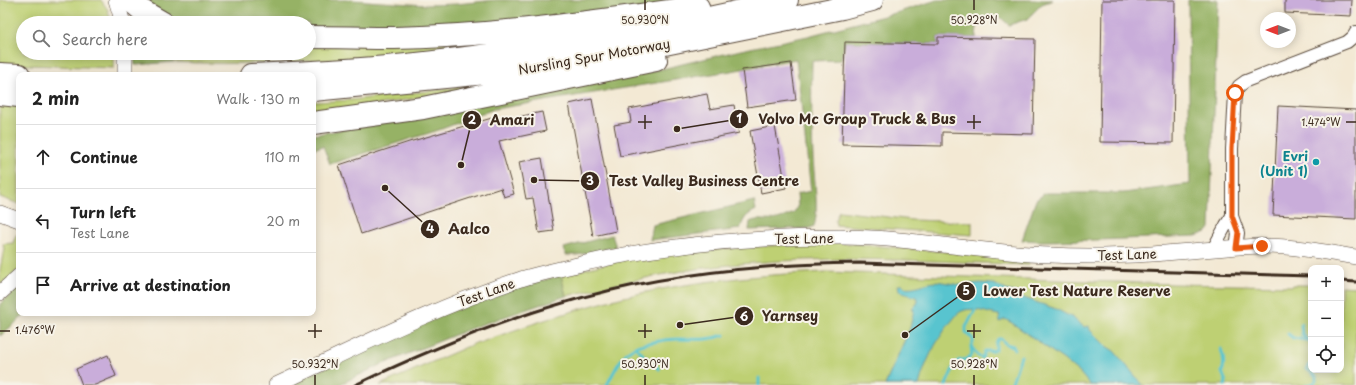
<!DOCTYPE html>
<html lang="en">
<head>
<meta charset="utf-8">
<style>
  :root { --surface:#fff; --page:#f2f2f2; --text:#222; --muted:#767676; --line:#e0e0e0 }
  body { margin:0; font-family:"Playpen Sans",sans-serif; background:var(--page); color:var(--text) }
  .controls { position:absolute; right:12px; bottom:12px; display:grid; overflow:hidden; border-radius:8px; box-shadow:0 2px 10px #0003 }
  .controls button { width:36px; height:36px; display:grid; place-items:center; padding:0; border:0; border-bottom:1px solid var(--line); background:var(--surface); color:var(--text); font:20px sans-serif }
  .compass { position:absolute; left:1260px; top:12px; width:36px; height:36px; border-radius:50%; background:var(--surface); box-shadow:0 2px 10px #0003; rotate:270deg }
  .stop { position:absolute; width:12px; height:12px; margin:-9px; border:3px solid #ea580c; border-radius:50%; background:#fff }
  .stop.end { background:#ea580c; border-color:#fff; box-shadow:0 1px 4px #0008 }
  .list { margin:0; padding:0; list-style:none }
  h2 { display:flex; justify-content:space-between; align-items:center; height:52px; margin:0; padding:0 16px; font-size:17px }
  h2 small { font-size:13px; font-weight:400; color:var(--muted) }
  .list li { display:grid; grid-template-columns:26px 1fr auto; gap:12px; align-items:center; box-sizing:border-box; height:64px; padding:0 16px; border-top:1px solid var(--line) }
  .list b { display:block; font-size:15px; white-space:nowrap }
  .list p { margin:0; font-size:13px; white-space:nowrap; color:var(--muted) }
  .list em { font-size:13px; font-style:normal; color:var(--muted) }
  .icon { flex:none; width:22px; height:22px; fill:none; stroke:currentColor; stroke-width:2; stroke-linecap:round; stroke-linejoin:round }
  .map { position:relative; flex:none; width:1356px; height:385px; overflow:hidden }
  .search { position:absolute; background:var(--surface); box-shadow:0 2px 10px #0003; left:16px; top:16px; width:300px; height:44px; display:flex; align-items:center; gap:10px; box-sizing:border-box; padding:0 14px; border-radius:22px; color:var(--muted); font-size:15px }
  .panel { position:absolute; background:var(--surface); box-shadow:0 2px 10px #0003; left:16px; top:72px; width:300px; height:244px; border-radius:8px }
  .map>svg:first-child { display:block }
  .green { fill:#bed073; stroke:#7c7d48 }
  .forest { fill:#96b265; stroke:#686e42 }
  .water { fill:#58c4cf; stroke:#4a7776 }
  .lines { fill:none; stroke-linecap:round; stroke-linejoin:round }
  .stream { stroke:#58c4cf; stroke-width:3 }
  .building { fill:#c9adda }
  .minor-casing { stroke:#574739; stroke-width:14 }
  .tertiary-casing { stroke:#574739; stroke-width:16 }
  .motorway-casing { stroke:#574739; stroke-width:24 }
  .minor { stroke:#fff; stroke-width:12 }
  .tertiary { stroke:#fff; stroke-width:15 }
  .motorway { stroke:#fff; stroke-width:22 }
  .rail { stroke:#3b2a1e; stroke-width:3 }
  .route { stroke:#ea580c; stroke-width:5 }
  .ticks { fill:none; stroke:#3b2a1e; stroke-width:1.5 }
  .culture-dot { fill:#0f9aa8; stroke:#f7f3e8; stroke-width:1.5 }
  .labels { text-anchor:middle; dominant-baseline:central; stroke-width:4; stroke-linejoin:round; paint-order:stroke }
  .street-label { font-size:13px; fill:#3b2a1e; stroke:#f7f3e8 }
  .culture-label { font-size:13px; font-weight:bold; fill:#0d838f; stroke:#f7f3e8; text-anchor:end }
  .ticks-label { font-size:10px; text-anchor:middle; fill:#3b2a1e; stroke:#f7f3e8; stroke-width:4; stroke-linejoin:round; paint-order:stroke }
  .leader { fill:none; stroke:#3b2a1e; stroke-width:1.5 }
  .callout-dot { fill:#3b2a1e; stroke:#f7f3e8; stroke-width:1.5 }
  .mark-label { font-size:12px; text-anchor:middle; font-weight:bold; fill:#fff }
  .callout-label { font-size:14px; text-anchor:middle; font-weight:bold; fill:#3b2a1e; stroke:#f7f3e8; stroke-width:4; stroke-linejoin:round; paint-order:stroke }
</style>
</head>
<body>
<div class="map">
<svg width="1356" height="385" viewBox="0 0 1356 385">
  <rect width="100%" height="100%" fill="#f7f3e8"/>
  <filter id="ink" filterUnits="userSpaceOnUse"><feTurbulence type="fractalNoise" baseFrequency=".025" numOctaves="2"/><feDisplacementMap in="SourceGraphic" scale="8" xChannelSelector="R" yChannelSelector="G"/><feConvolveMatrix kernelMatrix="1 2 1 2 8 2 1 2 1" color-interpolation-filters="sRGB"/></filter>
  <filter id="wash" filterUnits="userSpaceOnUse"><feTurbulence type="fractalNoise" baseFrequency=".012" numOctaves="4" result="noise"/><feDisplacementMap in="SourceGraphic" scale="16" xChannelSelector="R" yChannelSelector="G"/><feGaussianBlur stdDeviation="0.9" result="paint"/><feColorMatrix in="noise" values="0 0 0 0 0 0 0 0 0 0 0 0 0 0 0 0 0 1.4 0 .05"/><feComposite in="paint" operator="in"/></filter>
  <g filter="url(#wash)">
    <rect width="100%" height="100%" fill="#f3e9d4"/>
    <path class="green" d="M0,0H101L108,10L111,23H23V53H114V68L0,64Z
      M563,34C433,52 303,68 173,62L176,53H309V45Z
      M514,81L313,116V102L352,100Z
      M0,105H19V204L0,197Z
      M839,211L912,220L972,222V235L836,225L835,220Z
      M16,235H19V269L0,288V270L4,249L3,244L13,243Z
      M831,242L1030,259L1029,265C927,261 823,254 721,266C669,271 618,284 566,296L561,275L646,254Z
      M826,272L1172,284L1292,286V285H1311V370H1341V286L1356,287V385H380L478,342L479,343C522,327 567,312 612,300C682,282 754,275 826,272Z"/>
    <path class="forest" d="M134,0H350L426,5L457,4L496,0H706L598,18L309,33V23H171Z
      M937,0H1053L1042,4L1027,19L1009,25L1000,17H992L977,27L976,38L938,37V44L845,42L841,60L812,61C811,94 812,127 813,159C814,176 819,212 814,226L810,228L749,230L750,222C757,218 765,221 772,220C780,219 787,216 794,213L798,205L797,194L811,191L796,59L731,71L494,109L439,130L330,164L323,146L313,149V135L662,69L741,50L808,36L899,12Z
      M1188,0H1218L1210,228L1207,232L1196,236L1098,240L1041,241L1022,240L1036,200L1045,193H1124L1190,184Z
      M134,53H176L173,62L135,65Z
      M754,201L756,210C745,216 744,218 740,229L650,240L653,225Z
      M612,235L616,247L577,255H566L564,248Z
      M561,275L566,296L477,326L383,364L338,385H288L463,304Z
      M19,287V313H27L0,336V304Z"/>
    <path class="water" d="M936,281L961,285L980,283L994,284L1006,290L1018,293L1024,298L1056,309L1073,318L1084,327L1089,326L1090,330L1106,346L1114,351L1143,385H1090L1080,373L1064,360L1012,323L1005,319L1000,322L999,315C989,314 972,306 962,311C957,313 953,320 949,324C935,343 925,362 919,385H885L910,328L914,310L912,308L917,304L918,301L916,297L903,293L899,290L898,285H903L904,287C914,289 925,283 935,282Z"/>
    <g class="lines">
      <path class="stream" d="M1301,324L1302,334L1307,340L1311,341
        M1288,334L1293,338L1306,340
        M971,346L978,356L982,358L985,351H993L996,349V343L998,339H1001L1006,344L1013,346L1014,349
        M636,347L645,357L659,369
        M1221,349C1224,357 1225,364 1222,372L1226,382L1225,385
        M759,378V385
        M607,385C613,374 622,353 633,348C640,344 647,343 654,342C662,340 670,339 678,339C694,339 709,341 724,335
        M946,385L955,364L958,361L967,359L972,355L971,346L973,342V339L966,332V327L975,310
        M1011,385L1021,356
        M1306,385L1312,384L1316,381V376L1307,369L1311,363"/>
    </g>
    <g id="blocks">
      <path class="building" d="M1102,0H1175L1173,143L1100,142Z
        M1285,0H1352L1351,16L1285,13Z
        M938,37L1035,39L1033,134L942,132V146L842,144L845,42L938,44Z
        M791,63L796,100L747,107L742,70Z
        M707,94L710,109L734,105L739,133L620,156L614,125L631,122L629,109Z
        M592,99L616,231L593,236L569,104Z
        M1278,106L1356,110V219L1273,215Z
        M542,112L546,131L499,141L514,194L504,197L501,188L361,234L339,165L409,142L492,118L493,122Z
        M775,126L786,188L761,193L750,131Z
        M542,158L554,231L539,233L533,198L526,199L519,162Z
        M108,355L116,376L95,385H82L76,369Z"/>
    </g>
  </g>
  <g filter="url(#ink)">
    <use href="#blocks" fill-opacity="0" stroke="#574739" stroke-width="1"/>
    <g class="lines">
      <g class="minor-casing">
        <path id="minor" d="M1236,248L1238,233L1232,216V149L1235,93L1239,86L1246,81L1347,42L1353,37L1356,32
          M1213,249L1226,225L1232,216"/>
      </g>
      <g class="tertiary-casing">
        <path id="tertiary" d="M116,0L123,23
          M125,75V53
          M0,213L19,220
          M0,293L19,276
          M276,385C357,347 436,307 521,279C541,273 561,269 581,264C666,244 753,237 840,237C911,237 980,253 1051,255C1084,257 1118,256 1151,254C1188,252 1225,247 1262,246C1294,246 1325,252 1356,257"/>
      </g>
      <g class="motorway-casing">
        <path id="motorway" d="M130,0L144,12L163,23
          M309,37C337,37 366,38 394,38C495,36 599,21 698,7
          M0,74L19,75
          M251,75C297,73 342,71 387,67C458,60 528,50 598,39C661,28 725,16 787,0
          M313,90L518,70L645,48L842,8L872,0
          M0,94L19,96
          M313,123L423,108L656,60"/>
      </g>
      <use href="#minor" class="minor"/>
      <use href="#tertiary" class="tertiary"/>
      <use href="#motorway" class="motorway"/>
      <path class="rail" d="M1341,281L1356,282
        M355,385C422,353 491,324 563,303C659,274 760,264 860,263L1311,276"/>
    </g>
  </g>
  <g class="lines" filter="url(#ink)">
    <path class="route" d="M1235,93L1232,149V216L1238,232L1236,248L1262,246"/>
  </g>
  <path class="ticks" d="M645,0V10M974,0V10M645,115V129M974,115V129M638,122H652M967,122H981M1346,122H1356M315,324V338M645,324V338M974,324V338M0,331H10M308,331H322M638,331H652M967,331H981M315,375V385M645,375V385M974,375V385"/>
  <circle class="culture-dot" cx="1316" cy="162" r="4"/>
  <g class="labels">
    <g class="street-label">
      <text transform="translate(594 56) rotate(-10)">Nursling Spur Motorway</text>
      <text transform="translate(804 238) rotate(-1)">Test Lane</text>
      <text transform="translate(1127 254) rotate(-2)">Test Lane</text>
      <text transform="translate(486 292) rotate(-20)">Test Lane</text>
    </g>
    <g class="culture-label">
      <text x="1308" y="155">Evri<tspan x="1308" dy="15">(Unit 1)</tspan></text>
    </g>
  </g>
  <g class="ticks-label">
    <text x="645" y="24">50.930°N</text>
    <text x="974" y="24">50.928°N</text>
    <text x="1321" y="126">1.474°W</text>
    <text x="35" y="334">1.476°W</text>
    <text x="315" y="368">50.932°N</text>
    <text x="645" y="368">50.930°N</text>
    <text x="974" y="368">50.928°N</text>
  </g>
  <path class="leader" d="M677 129L739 119M461 165L472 120M534 180L590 181M385 188L430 229M905 335L966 291M680 325L744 316"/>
  <g class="callout-dot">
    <circle cx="677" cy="129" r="4"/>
    <circle cx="461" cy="165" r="4"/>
    <circle cx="534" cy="180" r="4"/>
    <circle cx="385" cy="188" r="4"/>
    <circle cx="905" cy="335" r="4"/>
    <circle cx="680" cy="325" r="4"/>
    <circle cx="739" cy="119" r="10"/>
    <circle cx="472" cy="120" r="10"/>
    <circle cx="590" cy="181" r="10"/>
    <circle cx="430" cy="229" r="10"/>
    <circle cx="966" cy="291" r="10"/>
    <circle cx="744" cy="316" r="10"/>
  </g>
  <g class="mark-label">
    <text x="739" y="123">1</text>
    <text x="472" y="124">2</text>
    <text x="590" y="185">3</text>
    <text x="430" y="233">4</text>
    <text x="966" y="295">5</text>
    <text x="744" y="321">6</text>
  </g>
  <g class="callout-label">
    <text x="857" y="124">Volvo Mc Group Truck &amp; Bus</text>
    <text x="512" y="125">Amari</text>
    <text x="704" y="186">Test Valley Business Centre</text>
    <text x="469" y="234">Aalco</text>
    <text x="1077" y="296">Lower Test Nature Reserve</text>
    <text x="790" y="321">Yarnsey</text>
  </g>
</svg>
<div class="controls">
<button>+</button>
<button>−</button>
<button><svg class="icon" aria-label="locate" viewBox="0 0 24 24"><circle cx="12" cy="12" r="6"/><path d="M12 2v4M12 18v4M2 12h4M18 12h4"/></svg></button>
</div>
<svg class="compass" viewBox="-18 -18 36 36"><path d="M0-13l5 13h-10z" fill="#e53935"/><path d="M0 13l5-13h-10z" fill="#767676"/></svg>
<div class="stop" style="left:1235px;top:93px"></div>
<div class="stop end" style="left:1262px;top:246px"></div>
<div class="search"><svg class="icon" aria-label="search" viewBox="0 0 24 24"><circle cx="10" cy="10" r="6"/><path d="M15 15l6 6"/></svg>Search here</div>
<section class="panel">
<h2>2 min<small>Walk · 130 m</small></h2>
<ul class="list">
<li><svg class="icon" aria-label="ahead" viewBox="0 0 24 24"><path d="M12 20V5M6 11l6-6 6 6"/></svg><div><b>Continue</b></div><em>110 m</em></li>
<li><svg class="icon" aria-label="left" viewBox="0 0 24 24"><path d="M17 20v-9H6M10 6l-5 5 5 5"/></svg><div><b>Turn left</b><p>Test Lane</p></div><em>20 m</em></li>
<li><svg class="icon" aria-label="arrive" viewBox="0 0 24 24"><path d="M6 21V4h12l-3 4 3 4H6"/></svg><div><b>Arrive at destination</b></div></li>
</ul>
</section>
</div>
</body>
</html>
